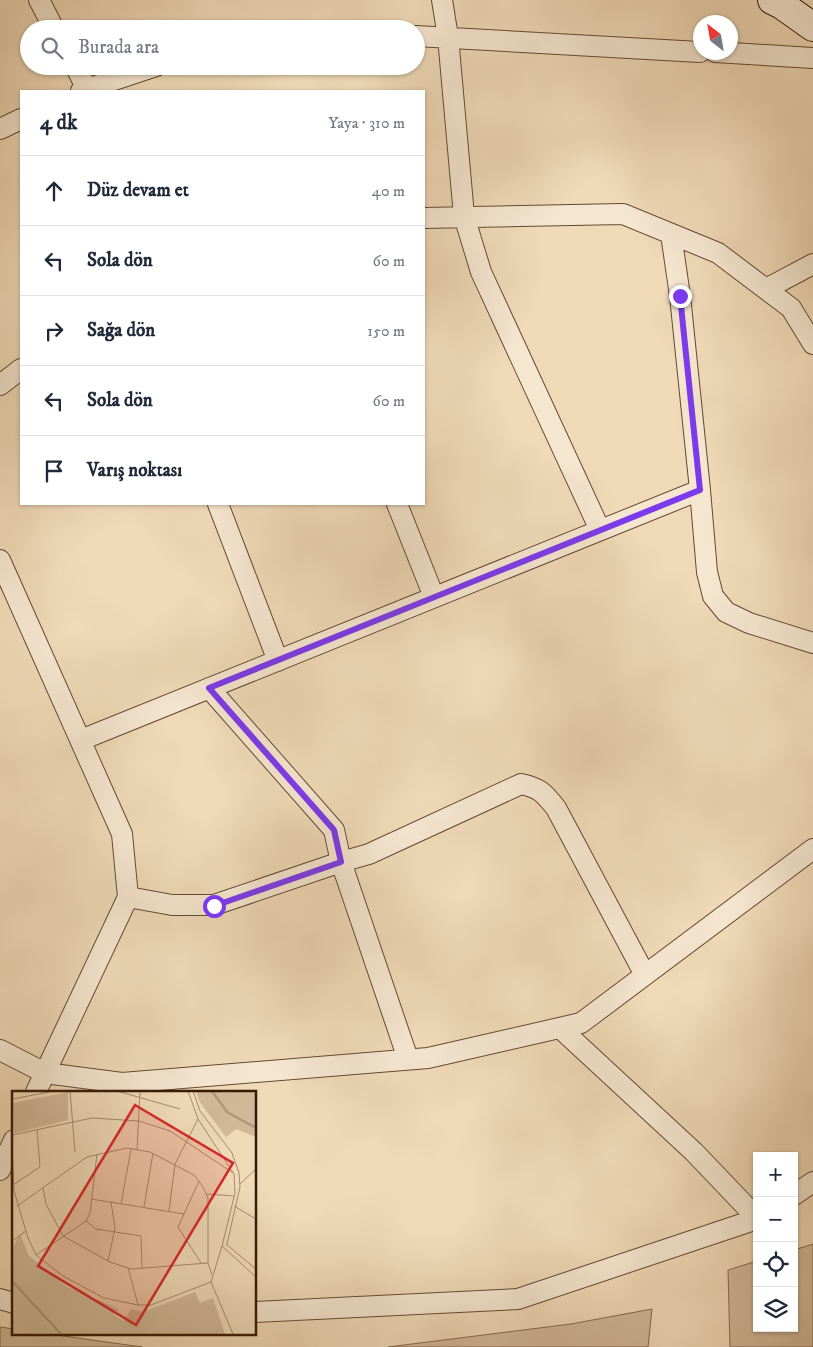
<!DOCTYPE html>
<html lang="tr">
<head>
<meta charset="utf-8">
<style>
  :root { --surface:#fff; --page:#f2f2f3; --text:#1f2937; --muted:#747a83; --line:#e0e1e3 }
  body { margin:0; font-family:"IM FELL DW Pica",serif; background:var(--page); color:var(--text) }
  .controls { position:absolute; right:15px; bottom:15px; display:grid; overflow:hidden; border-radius:0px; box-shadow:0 1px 4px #0004 }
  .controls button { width:45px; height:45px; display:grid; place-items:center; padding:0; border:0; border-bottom:1px solid var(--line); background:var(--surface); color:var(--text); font:25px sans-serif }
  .compass { position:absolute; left:693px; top:15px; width:45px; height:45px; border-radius:50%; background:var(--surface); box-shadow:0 1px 4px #0004; rotate:329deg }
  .stop { position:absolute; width:15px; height:15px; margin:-11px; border:4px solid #7c3aed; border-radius:50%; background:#fff }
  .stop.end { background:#7c3aed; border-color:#fff; box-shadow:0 1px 5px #0008 }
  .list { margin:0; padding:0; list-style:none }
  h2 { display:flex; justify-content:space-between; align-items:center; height:65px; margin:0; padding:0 20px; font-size:21px }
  h2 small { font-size:16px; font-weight:400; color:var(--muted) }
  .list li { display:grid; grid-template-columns:32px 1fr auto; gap:15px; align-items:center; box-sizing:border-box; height:70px; padding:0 20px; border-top:1px solid var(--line) }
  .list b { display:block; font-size:19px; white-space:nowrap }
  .list em { font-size:16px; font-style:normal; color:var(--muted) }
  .icon { flex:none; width:28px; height:28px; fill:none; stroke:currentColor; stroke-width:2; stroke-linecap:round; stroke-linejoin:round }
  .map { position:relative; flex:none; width:813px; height:1347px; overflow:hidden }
  .search { position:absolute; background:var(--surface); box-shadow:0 1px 4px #0004; left:20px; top:20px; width:405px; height:55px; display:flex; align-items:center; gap:12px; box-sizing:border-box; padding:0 18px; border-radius:28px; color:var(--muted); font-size:19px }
  .panel { position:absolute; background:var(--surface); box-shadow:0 1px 4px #0004; left:20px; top:90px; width:405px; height:415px; border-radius:0px }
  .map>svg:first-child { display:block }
  .green { fill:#d0b898; stroke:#84684e }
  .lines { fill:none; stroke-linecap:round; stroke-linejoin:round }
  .street-casing { stroke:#654930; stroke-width:22 }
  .secondary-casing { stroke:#371903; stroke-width:30 }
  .street { stroke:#f5e6d0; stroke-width:20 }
  .secondary { stroke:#f5e6d0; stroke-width:28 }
  .route { stroke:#7c3aed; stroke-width:6 }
  .inset-river { fill:none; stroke:#b0987a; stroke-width:2.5 }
  .inset-road { fill:none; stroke:#a58c6f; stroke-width:1 }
  .view { fill:#d62828; fill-opacity:0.15; stroke:#d62828; stroke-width:2.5 }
  .inset-edge { fill:none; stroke:#371903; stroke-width:2.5 }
</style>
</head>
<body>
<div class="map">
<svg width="813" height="1347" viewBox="0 0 813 1347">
  <rect width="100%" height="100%" fill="#efd9b7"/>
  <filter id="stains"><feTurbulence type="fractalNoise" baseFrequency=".004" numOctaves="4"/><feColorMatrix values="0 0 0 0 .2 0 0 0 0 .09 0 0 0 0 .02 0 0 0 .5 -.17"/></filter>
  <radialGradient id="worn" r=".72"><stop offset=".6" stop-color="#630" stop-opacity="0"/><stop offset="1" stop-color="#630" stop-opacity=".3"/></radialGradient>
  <path class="green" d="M813,1244V1347H730L728,1270L757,1261V1328H794V1250Z
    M652,1309L648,1347H388L571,1324Z
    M0,1327L14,1329V1333H42L142,1347H0Z"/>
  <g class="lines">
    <g class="street-casing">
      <path id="street" d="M39,0L54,29
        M442,0L448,37L464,216L481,272L600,530
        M416,36L700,52
        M715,52L813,58
        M75,66L88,91
        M81,91L156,66
        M0,129L21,119
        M424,218L623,214L718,253L791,308L813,344
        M671,234L680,296L700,490L707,572L713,596L726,612L749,623L813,643
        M766,289L813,264
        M0,385L21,369
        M218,504L278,661
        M397,504L434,597
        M0,560L122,834L128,897L36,1092
        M209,688L334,830L341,862L408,1059
        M81,740L700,490
        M128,897L172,905H214L341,862L369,854L521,784C540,788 544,793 556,808L645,975
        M560,1028L694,1152L757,1218
        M0,1050L45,1073L122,1083L428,1058L581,1023L813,849
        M0,1170L14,1140
        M794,1195L813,1182
        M0,1299L14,1303
        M255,1312L518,1299L757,1219"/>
    </g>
    <g class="secondary-casing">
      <path id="secondary" d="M772,0L782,5L813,27"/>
    </g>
    <use href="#street" class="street"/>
    <use href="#secondary" class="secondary"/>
  </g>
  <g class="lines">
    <path class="route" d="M214,906L341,862L334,830L209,688L700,490L680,296"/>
  </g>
  <g transform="translate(12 1091)">
    <rect width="244" height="244" fill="#efd9b7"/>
    <path d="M184,0H244V46L224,38L214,46L187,10ZM56,1V29L2,42L1,12ZM8,143L17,165L56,196L107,218L102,224L112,230L119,218L131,221L183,201L188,212L201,207L213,243H0V158Z" fill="#d0b898"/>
    <path class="inset-river" d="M200,0L215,21L244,37M0,190L49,243"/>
    <path class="inset-road" d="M58,0L63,61M105,0L168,18M176,0L186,28L222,83L223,102L210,155L244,186M181,0L188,20L220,62L227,82L228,96L215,153M0,8L43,0M0,44L80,27L127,30L158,40L221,82M0,59L2,100L16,147L24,164L51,185L92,207L126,214H139L199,191M125,59L128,0M187,90L166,136L189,172M228,93L244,78M1,94L28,76L25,39M31,97L34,113L51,145L98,171L119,178L196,172M194,103L222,105M79,108L172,123M109,113L119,58M5,115L75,66L115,57L138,61L182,84L191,96L196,107V172L200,184M222,115L244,128M132,116L141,62M157,120L163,73L186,28M74,130L84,138L129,145L130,177M0,150L14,140M214,153L244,178M210,155L199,191L221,243M24,164L74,130L78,122L85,63M96,170L103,137L99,111M116,177L126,214"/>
    <path class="view" d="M123,14L221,72L124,234L26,175Z"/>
    <rect width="244" height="244" class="inset-edge"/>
  </g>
  <rect width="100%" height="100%" filter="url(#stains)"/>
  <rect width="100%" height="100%" fill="url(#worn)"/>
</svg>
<div class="controls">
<button>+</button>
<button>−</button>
<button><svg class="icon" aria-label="locate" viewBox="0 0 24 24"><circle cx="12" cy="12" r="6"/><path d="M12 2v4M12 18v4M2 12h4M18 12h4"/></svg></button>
<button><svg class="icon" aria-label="layers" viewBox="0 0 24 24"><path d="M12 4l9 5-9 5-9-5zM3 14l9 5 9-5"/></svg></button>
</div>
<svg class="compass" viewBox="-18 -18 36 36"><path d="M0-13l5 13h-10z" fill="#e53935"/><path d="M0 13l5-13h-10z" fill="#747a83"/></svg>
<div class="stop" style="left:214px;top:906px"></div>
<div class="stop end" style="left:680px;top:296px"></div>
<div class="search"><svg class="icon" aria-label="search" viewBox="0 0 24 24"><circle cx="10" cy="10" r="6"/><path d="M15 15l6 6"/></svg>Burada ara</div>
<section class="panel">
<h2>4 dk<small>Yaya · 310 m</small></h2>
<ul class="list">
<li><svg class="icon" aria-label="ahead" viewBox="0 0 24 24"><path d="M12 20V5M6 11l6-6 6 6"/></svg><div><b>Düz devam et</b></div><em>40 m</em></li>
<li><svg class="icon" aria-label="left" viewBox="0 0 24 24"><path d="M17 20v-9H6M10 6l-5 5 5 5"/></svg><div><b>Sola dön</b></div><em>60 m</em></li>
<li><svg class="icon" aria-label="right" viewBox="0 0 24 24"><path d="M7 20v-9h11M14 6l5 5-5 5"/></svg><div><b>Sağa dön</b></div><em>150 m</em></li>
<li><svg class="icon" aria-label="left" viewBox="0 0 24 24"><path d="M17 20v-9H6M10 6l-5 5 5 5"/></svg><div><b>Sola dön</b></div><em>60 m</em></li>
<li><svg class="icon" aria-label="arrive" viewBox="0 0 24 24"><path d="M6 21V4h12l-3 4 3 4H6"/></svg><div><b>Varış noktası</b></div></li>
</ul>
</section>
</div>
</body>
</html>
